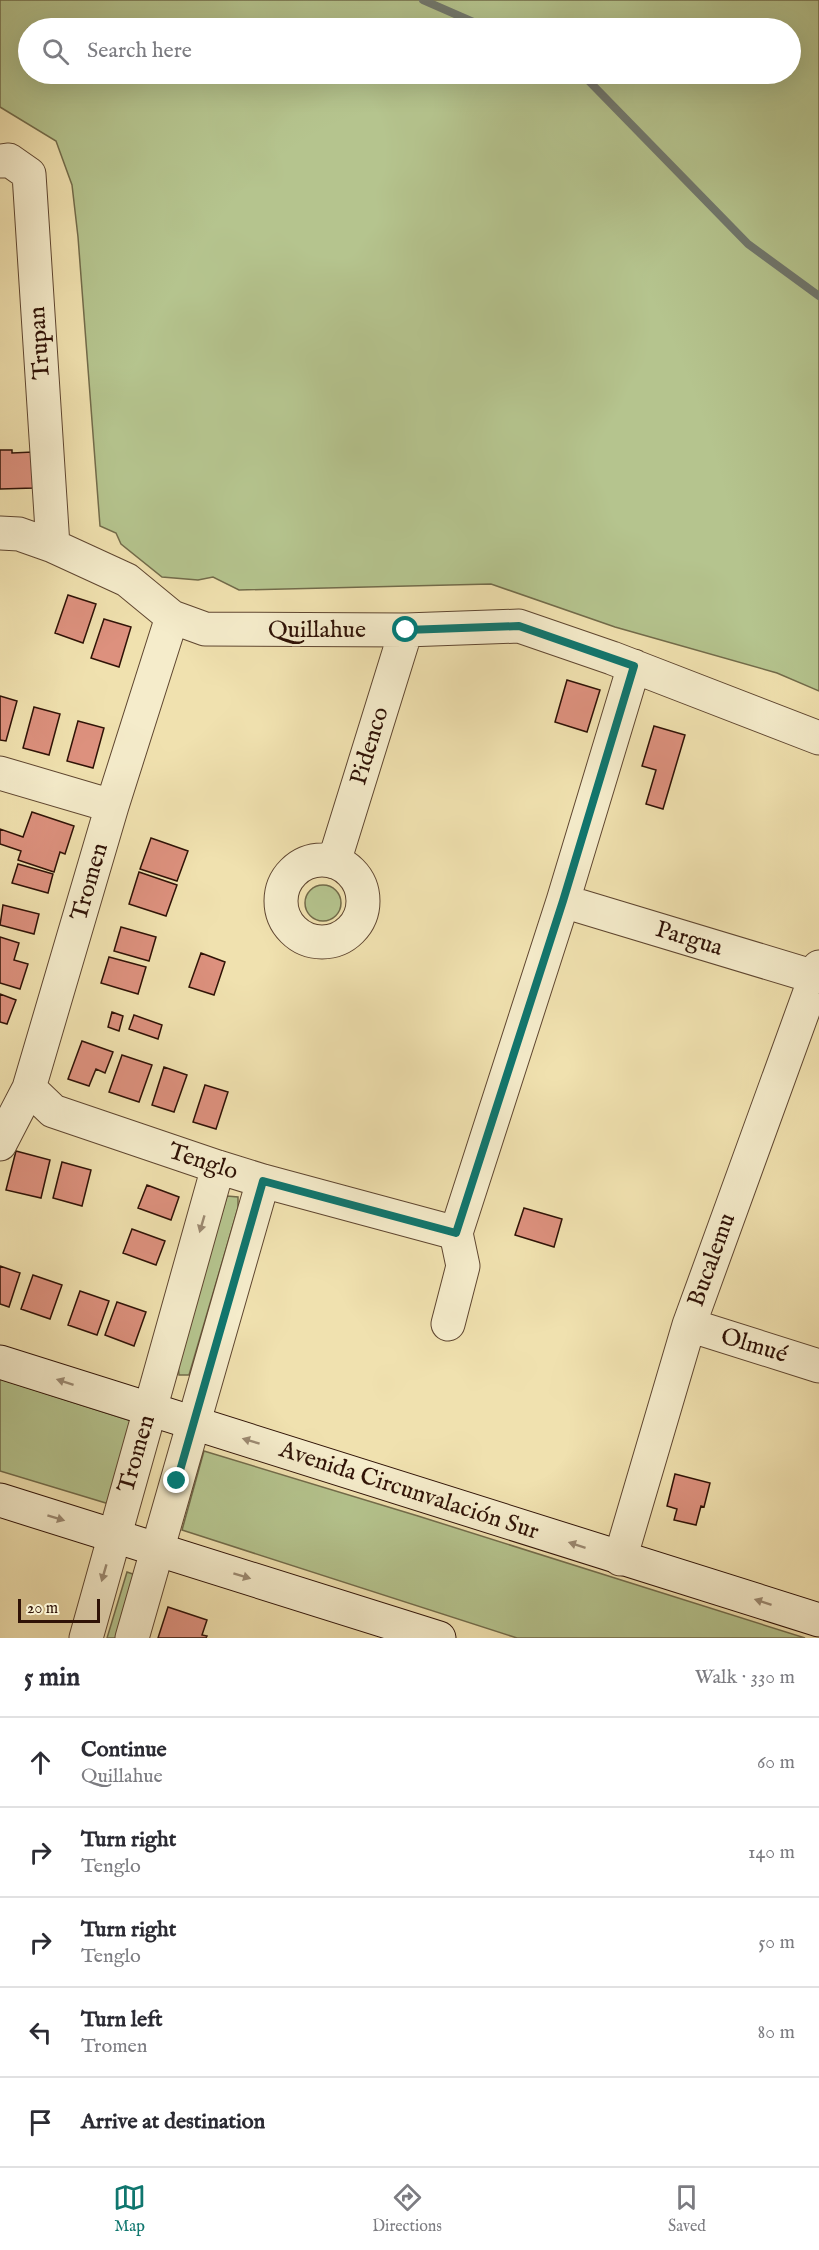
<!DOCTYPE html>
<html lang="en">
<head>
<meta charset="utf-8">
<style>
  :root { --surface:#fff; --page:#f7f7f7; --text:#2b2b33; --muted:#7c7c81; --line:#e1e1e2; --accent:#0f766e }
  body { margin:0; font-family:"IM FELL English",serif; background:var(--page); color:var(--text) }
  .scale { position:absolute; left:18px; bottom:15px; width:82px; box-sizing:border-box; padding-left:6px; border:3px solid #2f1206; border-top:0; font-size:16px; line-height:21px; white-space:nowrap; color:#2f1206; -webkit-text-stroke:4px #f5eccb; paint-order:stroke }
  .stop { position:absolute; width:18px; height:18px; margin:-14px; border:4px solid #0f766e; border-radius:50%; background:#fff }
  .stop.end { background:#0f766e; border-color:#fff; box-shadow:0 2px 6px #0008 }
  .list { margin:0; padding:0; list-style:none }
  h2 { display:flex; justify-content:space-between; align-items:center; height:78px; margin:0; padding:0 24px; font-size:26px }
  h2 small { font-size:20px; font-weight:400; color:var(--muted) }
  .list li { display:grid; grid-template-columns:39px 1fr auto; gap:18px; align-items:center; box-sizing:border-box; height:90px; padding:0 24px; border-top:2px solid var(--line) }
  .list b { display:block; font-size:22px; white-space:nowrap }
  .list p { margin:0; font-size:20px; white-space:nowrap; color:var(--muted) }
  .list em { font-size:20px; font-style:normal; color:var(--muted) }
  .icon { flex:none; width:33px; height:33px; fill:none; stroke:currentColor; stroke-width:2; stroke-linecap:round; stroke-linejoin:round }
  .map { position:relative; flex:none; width:819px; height:1638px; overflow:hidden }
  .search { position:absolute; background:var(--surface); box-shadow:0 6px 24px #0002; left:18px; right:18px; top:18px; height:66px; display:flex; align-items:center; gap:15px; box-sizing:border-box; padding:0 21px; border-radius:33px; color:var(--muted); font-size:22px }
  .sheet { height:528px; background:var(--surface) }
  nav { display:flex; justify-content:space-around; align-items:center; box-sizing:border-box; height:84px; border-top:2px solid var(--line); background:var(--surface); font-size:16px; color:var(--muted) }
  nav a { display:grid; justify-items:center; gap:3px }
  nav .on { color:var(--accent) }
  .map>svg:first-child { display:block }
  .green { fill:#b5c48e; stroke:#726b4a; stroke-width:1.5; fill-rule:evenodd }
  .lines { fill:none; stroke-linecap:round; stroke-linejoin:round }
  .stream { stroke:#71786e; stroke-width:8 }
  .building { fill:#dd917e; stroke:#2f1206; stroke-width:1.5 }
  .minor-casing { stroke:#5f4630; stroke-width:35 }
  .secondary-casing { stroke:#2f1206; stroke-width:35 }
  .minor { stroke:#f5eccb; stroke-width:33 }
  .secondary { stroke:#f5eccb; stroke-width:33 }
  .oneway { fill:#9c8a72 }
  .route { stroke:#0f766e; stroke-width:8 }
  .labels { text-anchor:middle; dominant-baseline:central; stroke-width:4.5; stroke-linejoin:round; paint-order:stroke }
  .street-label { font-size:24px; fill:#2f1206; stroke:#f5eccb }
</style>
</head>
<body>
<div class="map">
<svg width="819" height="1638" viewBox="0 0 819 1638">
  <rect width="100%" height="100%" fill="#f0e1af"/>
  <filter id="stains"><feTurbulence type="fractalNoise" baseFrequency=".00333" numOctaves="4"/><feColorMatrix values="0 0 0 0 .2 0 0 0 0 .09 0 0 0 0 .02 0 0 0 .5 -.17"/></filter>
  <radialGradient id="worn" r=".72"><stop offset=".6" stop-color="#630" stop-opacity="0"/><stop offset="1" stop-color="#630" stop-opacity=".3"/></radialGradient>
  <path class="green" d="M0,0H819V691L777,673L615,627L491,584L239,590L213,577L198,580L162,577L121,544L116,533L100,526L78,237L72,185L56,141L0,107ZM28,28H790V74H28Z
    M305 903a18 18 0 1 1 36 0a18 18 0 1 1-36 0Z
    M227,1196L238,1197V1208L189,1375H179L178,1363Z
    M0,1379L141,1424L119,1507L0,1471Z
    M204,1451L418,1516L805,1638H517L182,1530Z
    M127,1572L144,1578L125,1638H107Z"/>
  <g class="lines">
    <path class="stream" d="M423,0L487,28
      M582,74L748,244L819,296"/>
  </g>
  <path class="building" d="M0,450H12V453L33,452L34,488L0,489Z
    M68,595L96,604L83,643L55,633Z
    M104,619L131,627L119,667L91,658Z
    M567,680L600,690L587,732L555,722Z
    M0,696L17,701L6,741L0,740Z
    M34,707L60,714L49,755L23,748Z
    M78,721L104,728L93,768L67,761Z
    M654,726L685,735L663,809L646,804L656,770L642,766Z
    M32,812L74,826L65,854L60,852L54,872L18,860L21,851L0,844V829L23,837Z
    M151,838L188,851L177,881L140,869Z
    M18,864L53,874L48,893L12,883Z
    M139,872L177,885L166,916L129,904Z
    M3,905L39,914L34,934L0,925Z
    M121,927L156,937L149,961L114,951Z
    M0,937L19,943L14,960L28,964L20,989L0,983Z
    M201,953L225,962L214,995L189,987Z
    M109,957L146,967L138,994L101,983Z
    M0,994L16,1000L7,1024L0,1022Z
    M112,1012L123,1016L119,1031L108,1027Z
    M134,1015L162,1025L158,1039L129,1029Z
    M82,1041L113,1052L105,1073L96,1069L89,1086L68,1079Z
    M122,1055L152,1065L139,1102L109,1092Z
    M164,1067L187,1075L174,1112L152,1105Z
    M205,1085L228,1092L216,1129L193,1122Z
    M16,1151L50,1160L41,1198L6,1190Z
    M62,1162L91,1170L82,1206L53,1198Z
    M147,1185L179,1197L171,1220L138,1208Z
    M524,1208L562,1219L554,1247L515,1235Z
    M132,1229L165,1241L156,1265L123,1253Z
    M0,1266L20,1273L9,1307L0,1304Z
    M33,1275L62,1285L50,1319L21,1309Z
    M80,1291L109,1301L97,1335L68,1325Z
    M117,1302L146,1312L134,1346L105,1335Z
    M675,1474L710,1483L704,1507L701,1506L696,1525L674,1520L677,1509L667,1506Z
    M168,1607L207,1620L202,1635L207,1636L206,1638H158Z"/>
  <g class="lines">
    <g class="minor-casing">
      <path id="minor" d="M0,161L9,160L29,174L53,546
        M0,533L19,534L53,546L127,580L172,617L205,629L406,630L519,626L612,658L819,738
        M0,773L112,806
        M281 901a41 41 0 1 1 82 0a41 41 0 1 1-82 0Z
        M334,862L406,630
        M563,901L815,977
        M29,1088L53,1111L218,1167L263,1181L456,1233
        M0,1144L29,1088L112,806L172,617
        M448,1324L463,1266L456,1233L563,901L634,666
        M689,1325L819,1366
        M620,1559L689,1325L819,967
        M86,1638L218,1167
        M132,1638L263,1181"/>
    </g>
    <g class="secondary-casing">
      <path id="secondary" d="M0,1362L819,1620
        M0,1500L439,1638"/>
    </g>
    <use href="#minor" class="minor"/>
    <use href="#secondary" class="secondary"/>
  </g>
  <defs><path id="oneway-solid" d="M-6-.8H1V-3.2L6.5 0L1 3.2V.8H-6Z" transform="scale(1.5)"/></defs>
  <g class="oneway">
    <use href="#oneway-solid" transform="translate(202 1224) rotate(106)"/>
    <use href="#oneway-solid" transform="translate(65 1382) rotate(-162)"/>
    <use href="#oneway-solid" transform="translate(251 1441) rotate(-163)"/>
    <use href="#oneway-solid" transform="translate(56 1518) rotate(17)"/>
    <use href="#oneway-solid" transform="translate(577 1545) rotate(-162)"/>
    <use href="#oneway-solid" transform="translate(104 1573) rotate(106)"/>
    <use href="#oneway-solid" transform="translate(242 1576) rotate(17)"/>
    <use href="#oneway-solid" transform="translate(763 1602) rotate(-162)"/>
  </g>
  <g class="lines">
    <path class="route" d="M177,1481L263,1181L456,1233L563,901L634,666L519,626L406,630"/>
  </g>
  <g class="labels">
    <g class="street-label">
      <text transform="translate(40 343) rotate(-94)">Trupan</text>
      <text x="317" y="630">Quillahue</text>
      <text transform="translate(370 746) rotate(-73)">Pidenco</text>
      <text transform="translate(90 882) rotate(-74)">Tromen</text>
      <text transform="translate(689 939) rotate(17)">Pargua</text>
      <text transform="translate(203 1162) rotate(18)">Tenglo</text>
      <text transform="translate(712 1260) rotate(-70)">Bucalemu</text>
      <text transform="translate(754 1346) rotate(17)">Olmué</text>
      <text transform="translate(137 1454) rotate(-74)">Tromen</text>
      <text transform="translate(409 1491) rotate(18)">Avenida Circunvalación Sur</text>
    </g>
  </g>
  <rect width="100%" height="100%" filter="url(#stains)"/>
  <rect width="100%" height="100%" fill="url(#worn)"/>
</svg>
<div class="scale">20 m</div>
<div class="stop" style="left:406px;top:630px"></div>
<div class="stop end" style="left:177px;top:1481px"></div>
<div class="search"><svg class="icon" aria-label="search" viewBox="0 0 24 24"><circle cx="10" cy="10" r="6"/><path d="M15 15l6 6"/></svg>Search here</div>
</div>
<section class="sheet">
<h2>5 min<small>Walk · 330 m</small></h2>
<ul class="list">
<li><svg class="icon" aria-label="ahead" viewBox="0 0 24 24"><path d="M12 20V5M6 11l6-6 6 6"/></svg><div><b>Continue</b><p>Quillahue</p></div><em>60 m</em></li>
<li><svg class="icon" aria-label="right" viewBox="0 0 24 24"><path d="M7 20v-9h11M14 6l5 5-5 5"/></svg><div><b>Turn right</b><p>Tenglo</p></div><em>140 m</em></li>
<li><svg class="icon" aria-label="right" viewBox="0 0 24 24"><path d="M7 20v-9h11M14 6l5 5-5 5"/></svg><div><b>Turn right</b><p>Tenglo</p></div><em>50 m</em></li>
<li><svg class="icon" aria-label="left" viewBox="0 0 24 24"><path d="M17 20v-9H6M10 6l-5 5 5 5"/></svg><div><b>Turn left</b><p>Tromen</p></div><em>80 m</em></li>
<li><svg class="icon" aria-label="arrive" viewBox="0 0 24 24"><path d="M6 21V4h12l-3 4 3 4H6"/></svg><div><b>Arrive at destination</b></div></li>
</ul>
</section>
<nav>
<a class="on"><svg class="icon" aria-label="map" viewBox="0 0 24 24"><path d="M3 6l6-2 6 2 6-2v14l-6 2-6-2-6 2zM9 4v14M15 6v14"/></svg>Map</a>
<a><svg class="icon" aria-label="directions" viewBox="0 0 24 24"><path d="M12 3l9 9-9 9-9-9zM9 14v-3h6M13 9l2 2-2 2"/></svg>Directions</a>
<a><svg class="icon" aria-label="saved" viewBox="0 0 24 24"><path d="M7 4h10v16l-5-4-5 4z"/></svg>Saved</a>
</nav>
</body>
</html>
